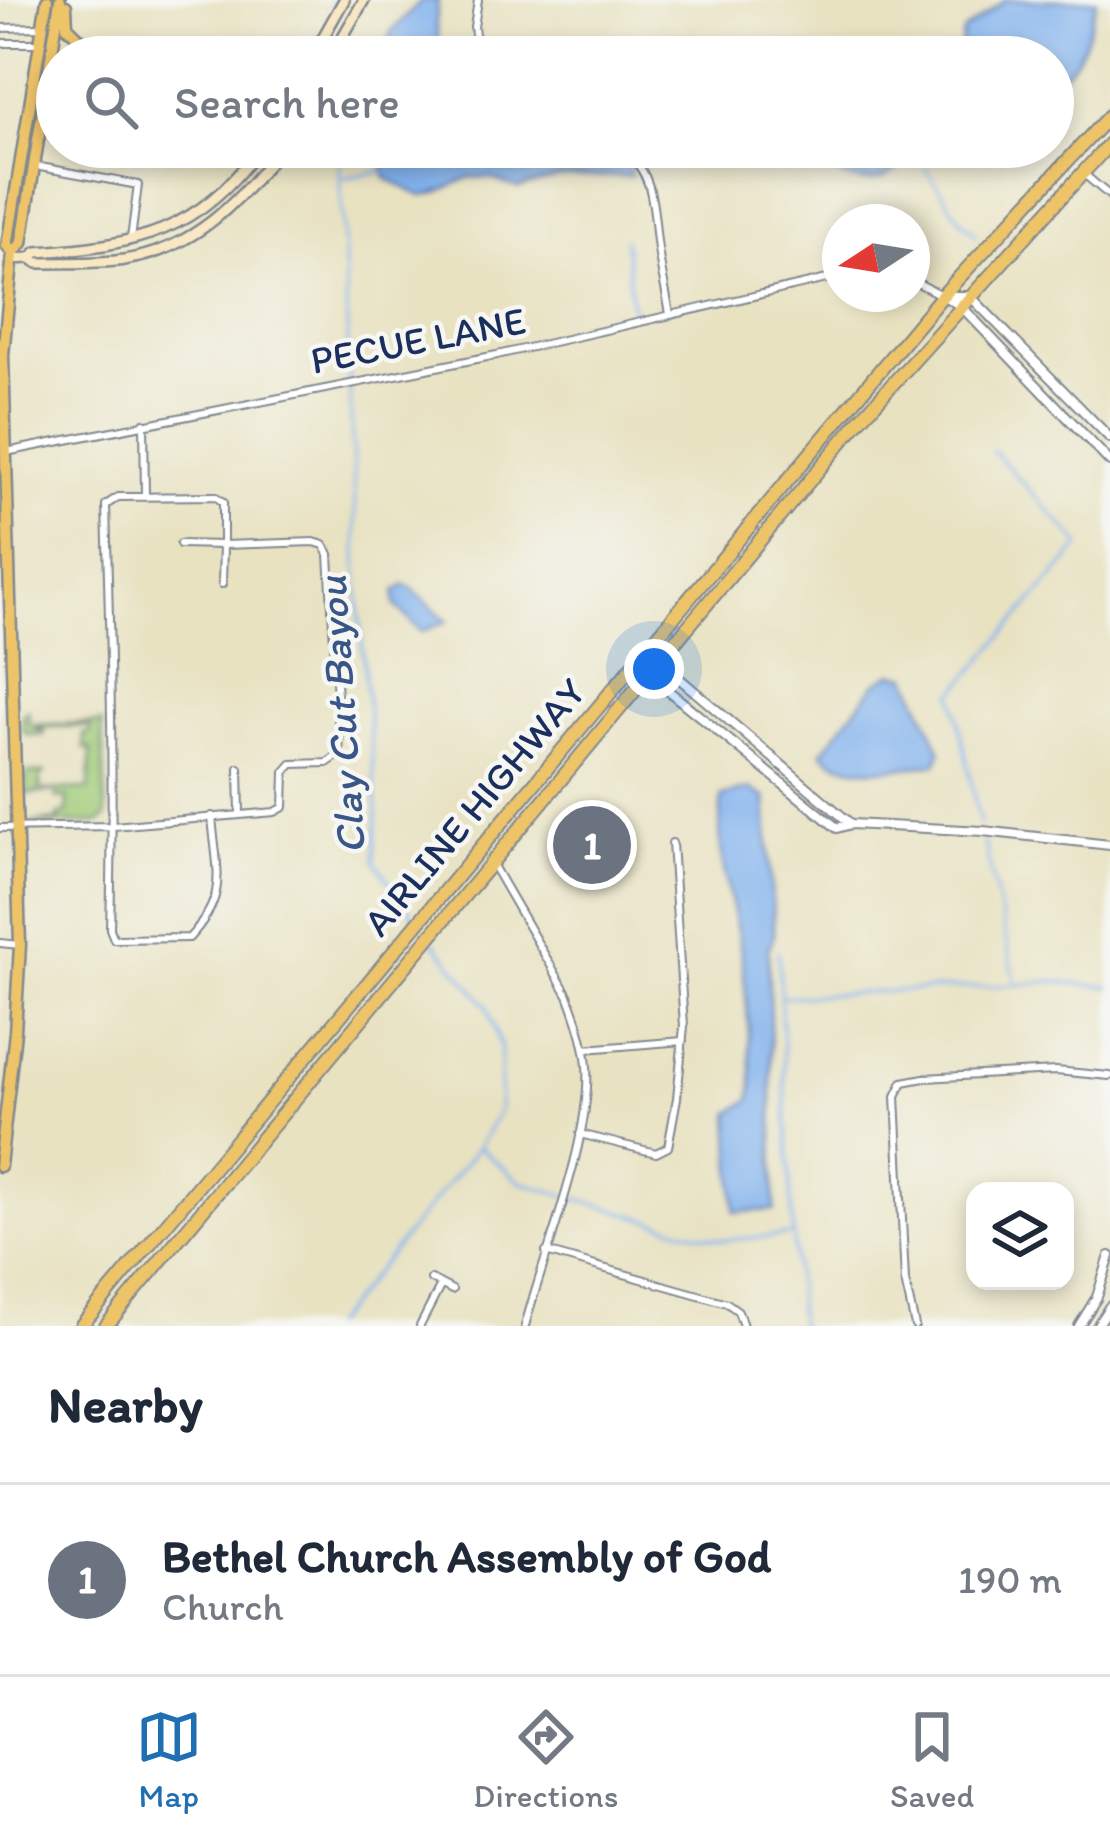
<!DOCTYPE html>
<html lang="en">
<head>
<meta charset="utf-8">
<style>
  :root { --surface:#fff; --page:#f6f6f7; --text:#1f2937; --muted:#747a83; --line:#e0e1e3; --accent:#1f6fb2 }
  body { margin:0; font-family:Itim,sans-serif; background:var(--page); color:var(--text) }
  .controls { position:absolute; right:36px; bottom:36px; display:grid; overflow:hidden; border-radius:24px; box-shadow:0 6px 18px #0003 }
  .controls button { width:108px; height:108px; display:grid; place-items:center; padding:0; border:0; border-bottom:3px solid var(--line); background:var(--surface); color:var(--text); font:60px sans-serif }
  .compass { position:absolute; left:822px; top:204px; width:108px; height:108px; border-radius:50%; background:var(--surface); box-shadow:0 6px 18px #0003; rotate:258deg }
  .you { position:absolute; left:654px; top:669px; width:42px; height:42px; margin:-30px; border:9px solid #fff; border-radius:50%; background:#1a73e8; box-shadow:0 0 0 18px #1a73e833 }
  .badge { display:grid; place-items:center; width:78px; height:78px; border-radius:50%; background:var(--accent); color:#fff; font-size:39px; font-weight:700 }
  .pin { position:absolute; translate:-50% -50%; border:6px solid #fff; box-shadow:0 3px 12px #0006 }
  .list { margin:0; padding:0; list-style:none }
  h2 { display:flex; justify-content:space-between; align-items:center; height:156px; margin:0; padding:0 48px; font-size:51px }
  h2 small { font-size:39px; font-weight:400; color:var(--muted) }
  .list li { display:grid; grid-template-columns:78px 1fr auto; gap:36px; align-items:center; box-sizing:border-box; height:192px; padding:0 48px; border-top:3px solid var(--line) }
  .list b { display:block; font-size:45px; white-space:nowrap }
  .list p { margin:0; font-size:39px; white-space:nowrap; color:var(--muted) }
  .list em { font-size:39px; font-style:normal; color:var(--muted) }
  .icon { flex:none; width:66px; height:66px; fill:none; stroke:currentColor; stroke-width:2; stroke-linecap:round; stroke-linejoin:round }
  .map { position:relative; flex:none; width:1110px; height:1326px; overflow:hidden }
  .search { position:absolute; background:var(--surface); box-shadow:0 6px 18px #0003; left:36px; right:36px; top:36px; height:132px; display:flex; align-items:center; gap:30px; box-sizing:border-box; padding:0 42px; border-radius:66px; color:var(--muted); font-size:45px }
  .sheet { height:348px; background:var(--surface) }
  nav { display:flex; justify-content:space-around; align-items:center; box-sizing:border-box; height:168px; border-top:3px solid var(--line); background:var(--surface); font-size:33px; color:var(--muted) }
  nav a { display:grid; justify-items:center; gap:6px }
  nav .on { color:var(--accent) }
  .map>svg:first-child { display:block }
  .green { fill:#a0cb78; stroke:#5e7d6b; stroke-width:3 }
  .water { fill:#82b2ed; stroke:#4e70a6; stroke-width:3 }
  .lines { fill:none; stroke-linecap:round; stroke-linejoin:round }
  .stream { stroke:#82b2ed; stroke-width:3 }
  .minor-casing { stroke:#828890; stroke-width:10 }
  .tertiary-casing { stroke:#828890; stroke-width:12 }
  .secondary-casing { stroke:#828890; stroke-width:14 }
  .primary-casing { stroke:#828890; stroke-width:15 }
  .trunk-casing { stroke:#828890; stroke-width:16 }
  .minor { stroke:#fff; stroke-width:6 }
  .tertiary { stroke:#fff; stroke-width:8 }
  .secondary { stroke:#f8e7c3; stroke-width:9 }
  .primary { stroke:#eec469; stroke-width:10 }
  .trunk { stroke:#eec469; stroke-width:12 }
  .labels { text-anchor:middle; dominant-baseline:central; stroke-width:9; stroke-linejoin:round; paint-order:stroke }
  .street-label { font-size:39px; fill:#1b2f5e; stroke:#f6f6f2 }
  .water-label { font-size:42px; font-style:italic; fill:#3a5689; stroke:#f6f6f2 }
</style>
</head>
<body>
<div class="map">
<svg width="1110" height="1326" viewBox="0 0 1110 1326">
  <rect width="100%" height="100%" fill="#f6f6f2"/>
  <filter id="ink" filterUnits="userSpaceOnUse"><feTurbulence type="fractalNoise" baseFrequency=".00833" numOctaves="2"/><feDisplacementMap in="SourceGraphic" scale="24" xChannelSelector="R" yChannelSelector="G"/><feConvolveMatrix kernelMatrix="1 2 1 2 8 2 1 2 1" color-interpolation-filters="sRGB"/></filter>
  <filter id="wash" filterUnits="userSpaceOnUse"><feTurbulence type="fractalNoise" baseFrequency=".004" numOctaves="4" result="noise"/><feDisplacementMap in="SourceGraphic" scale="48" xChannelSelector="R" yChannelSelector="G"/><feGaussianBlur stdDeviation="2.7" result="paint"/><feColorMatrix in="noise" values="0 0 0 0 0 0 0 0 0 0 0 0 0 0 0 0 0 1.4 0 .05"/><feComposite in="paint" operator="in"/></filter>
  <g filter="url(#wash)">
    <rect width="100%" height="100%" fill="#e8e2c1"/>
    <path class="green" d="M28,711L30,725L102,723L106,818L98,823L27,824L59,820V815L67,814V798H57L56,791L26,794L25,778L29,773H46L40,776L41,791L89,789L91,749H85L84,734L90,733V726L37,727L36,730H44V735H28L23,730V714Z"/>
    <path class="water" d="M422,0H438L436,26L441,57H383L391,32Z
      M1005,0H1097C1088,33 1083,62 1053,82V57H959L963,32Z
      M388,147H498L515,157L568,155L603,169L627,163L631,176L561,177L518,188L490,178L470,177L437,193L421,196L386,178L382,161Z
      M794,147H917C909,153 906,161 899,168C866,199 822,167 794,147Z
      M405,585L411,588L447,621L421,632L395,605V591Z
      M893,673L908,676L941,752L936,764C901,766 848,780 822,752L875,684Z
      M750,789L766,798L774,935L768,950L775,1210L735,1212L730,1114L750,1100L753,1087C748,1040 748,991 740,945C729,887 715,858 722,796Z"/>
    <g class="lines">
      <path class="stream" d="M332,0L333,13
        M339,147L360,620L377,808L375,861L416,919
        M925,167L960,219L976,235
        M342,178L386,171
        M625,239L632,310
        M980,824L953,694L1081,545L992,450
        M778,951L793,1235
        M1016,985L1051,981L1110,987
        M781,997L1016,985L984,841
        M480,1148L520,1182L684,1230L723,1240L793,1235L799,1326
        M331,1326L479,1146L499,1111L501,1048L487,1006L433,941"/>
    </g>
  </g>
  <g filter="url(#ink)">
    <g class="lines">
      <g class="minor-casing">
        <path id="minor" d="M478,0L474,27L478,57
          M0,28L42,27
          M0,43H38
          M619,147C657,172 652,208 658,249C661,271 666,292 670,314
          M35,166L138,185L131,239
          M1085,175L1110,196
          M912,280L941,295
          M144,423L145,497
          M6,452L497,355L840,276
          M180,544L223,545L222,584
          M239,768L240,814
          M0,828L113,826L275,812L284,807L285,772L292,764L327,763L340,754L329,554L324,545L314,542L223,545V502L215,496L118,497L106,505C110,647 114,788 110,929L114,939L189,938C230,894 216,872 212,816
          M492,864L568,995C577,1018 585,1041 587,1066C592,1137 544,1254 525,1326
          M0,943L20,945
          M585,1049L683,1041
          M580,1134L656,1153L668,1147L677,1098L684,1026L672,843
          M546,1252L727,1303L738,1311L743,1326
          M431,1279L452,1290
          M420,1326L441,1285
          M915,1326L905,1281L896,1096L903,1082L924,1078L1056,1071L1110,1076"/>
      </g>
      <g class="tertiary-casing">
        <path id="tertiary" d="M80,39L157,57
          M944,296L961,306L1110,462
          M944,296H970L1110,438
          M660,662L851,824
          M649,675L837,828L851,824L983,831L1110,845
          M1079,1326L1097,1297L1110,1256
          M1097,1326L1110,1306"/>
      </g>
      <g class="secondary-casing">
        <path id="secondary" d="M312,57L344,0
          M331,57L364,0
          M30,258L38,263C66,262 96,264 124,260C193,250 241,201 281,147
          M12,259L30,258L37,252C138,245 198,233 260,147"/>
      </g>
      <g class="primary-casing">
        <path id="primary" d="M66,6L67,26L80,39
          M13,253L22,243L60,0
          M0,1166L15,1032L20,945L3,355L13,253L7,246L47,0"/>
      </g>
      <g class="trunk-casing">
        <path id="trunk" d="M81,1326L942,296L1110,115
          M106,1326L860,420L1110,143"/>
      </g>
      <use href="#minor" class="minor"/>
      <use href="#tertiary" class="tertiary"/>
      <use href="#secondary" class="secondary"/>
      <use href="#primary" class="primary"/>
      <use href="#trunk" class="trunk"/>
    </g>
  </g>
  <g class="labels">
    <g class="street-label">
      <text transform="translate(418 340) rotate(-11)">PECUE LANE</text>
      <text transform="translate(474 807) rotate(-50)">AIRLINE HIGHWAY</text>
    </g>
    <g class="water-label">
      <text transform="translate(341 715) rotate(-94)">Clay Cut Bayou</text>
    </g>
  </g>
</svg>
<div class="controls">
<button><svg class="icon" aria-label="layers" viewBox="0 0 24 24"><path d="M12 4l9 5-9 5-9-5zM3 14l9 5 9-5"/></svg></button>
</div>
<svg class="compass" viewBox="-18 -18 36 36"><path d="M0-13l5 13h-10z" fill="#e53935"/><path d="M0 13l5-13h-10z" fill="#747a83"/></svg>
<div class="you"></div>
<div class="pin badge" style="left:592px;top:845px;background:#6b7280">1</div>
<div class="search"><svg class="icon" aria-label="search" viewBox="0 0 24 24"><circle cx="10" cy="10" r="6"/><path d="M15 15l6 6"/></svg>Search here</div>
</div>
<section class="sheet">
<h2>Nearby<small></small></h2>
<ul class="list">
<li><span class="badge" style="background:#6b7280">1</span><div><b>Bethel Church Assembly of God</b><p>Church</p></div><em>190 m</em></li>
</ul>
</section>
<nav>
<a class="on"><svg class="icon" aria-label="map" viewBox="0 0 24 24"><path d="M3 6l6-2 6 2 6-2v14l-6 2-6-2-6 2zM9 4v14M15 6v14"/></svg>Map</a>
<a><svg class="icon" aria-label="directions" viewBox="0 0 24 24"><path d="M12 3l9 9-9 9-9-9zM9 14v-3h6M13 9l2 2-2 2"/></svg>Directions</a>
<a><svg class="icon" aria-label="saved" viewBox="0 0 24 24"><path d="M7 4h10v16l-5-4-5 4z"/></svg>Saved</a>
</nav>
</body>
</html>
